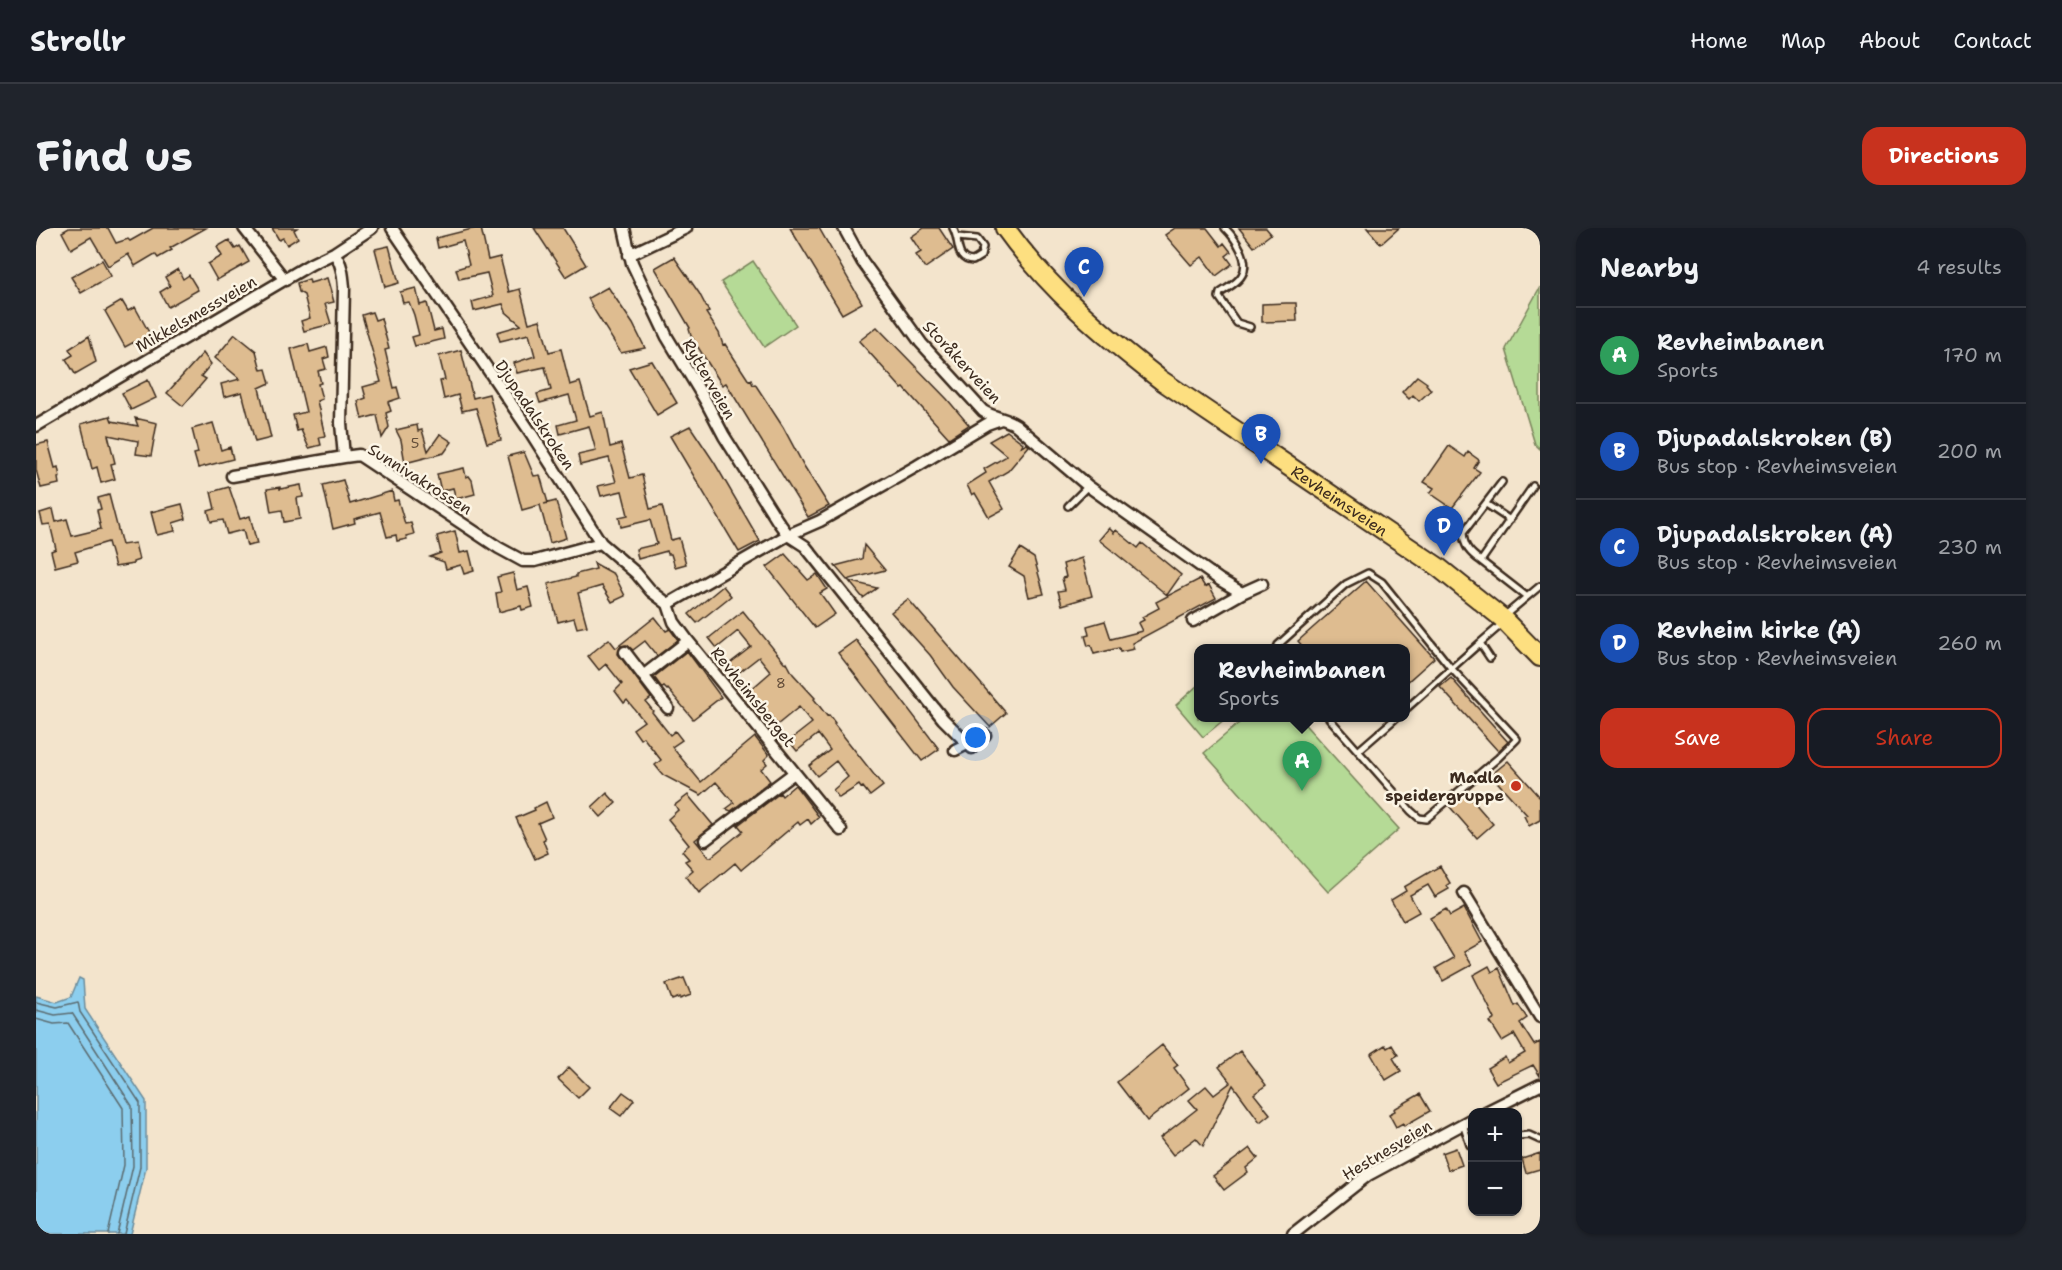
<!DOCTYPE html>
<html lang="en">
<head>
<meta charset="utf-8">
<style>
  :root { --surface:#171b24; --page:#20242c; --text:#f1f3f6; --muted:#9ea1a6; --line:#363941; --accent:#c8321e }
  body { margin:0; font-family:"Shantell Sans",sans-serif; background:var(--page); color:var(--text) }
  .controls { position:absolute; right:18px; bottom:18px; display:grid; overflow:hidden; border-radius:12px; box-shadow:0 2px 4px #0004 }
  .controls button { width:54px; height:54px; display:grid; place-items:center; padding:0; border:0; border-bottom:2px solid var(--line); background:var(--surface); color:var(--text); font:30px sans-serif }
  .you { position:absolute; left:940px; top:510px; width:21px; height:21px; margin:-15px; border:4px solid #fff; border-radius:50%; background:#1a73e8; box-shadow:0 0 0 9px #1a73e833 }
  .badge { display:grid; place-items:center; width:39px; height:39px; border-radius:50%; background:var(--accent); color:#fff; font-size:20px; font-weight:700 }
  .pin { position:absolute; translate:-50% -50px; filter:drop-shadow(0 2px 3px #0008) }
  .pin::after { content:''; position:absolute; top:32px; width:21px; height:18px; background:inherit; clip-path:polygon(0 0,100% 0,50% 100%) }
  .popup { position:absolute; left:1158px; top:416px; width:216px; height:78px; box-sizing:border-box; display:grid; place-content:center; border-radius:12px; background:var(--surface); filter:drop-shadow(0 2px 4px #0005); font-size:20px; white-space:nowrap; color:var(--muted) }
  .popup b { font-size:22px; color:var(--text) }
  .popup::after { content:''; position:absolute; left:50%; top:100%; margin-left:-12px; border:12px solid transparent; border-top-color:var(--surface) }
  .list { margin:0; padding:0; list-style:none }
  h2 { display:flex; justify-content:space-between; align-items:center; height:78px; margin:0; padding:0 24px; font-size:26px }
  h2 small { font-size:20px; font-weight:400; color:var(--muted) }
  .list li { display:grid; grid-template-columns:39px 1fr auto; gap:18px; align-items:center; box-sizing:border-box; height:96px; padding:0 24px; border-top:2px solid var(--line) }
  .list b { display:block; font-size:22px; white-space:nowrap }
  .list p { margin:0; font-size:20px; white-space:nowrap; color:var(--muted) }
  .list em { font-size:20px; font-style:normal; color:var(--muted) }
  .actions { display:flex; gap:12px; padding:18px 24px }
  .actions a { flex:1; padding:14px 0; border:2px solid var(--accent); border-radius:18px; text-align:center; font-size:21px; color:var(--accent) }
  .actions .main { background:var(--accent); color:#fff }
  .map { position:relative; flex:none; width:1504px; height:1006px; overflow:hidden; border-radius:18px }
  header { display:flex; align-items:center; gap:36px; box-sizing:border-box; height:84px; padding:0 30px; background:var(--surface); border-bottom:2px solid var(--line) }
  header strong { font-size:28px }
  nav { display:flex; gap:33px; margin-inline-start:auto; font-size:21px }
  .intro { display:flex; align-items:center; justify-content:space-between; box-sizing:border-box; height:144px; padding:0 36px }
  h1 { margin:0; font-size:42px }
  .button { padding:15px 27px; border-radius:18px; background:var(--accent); color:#fff; font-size:21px; font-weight:700 }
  main { display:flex; gap:36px; padding:0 36px }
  aside { flex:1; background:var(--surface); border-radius:18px; box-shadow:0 2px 4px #0004 }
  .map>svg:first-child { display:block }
  .green { fill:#b5da96; stroke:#78825a; stroke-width:1.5 }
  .water { fill:#8cceee; stroke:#6c8c9b; stroke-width:1.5 }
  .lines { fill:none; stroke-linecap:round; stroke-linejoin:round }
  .shore { stroke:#5b6c71; stroke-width:1.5 }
  .building { fill:#debc90; stroke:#3b2a1e; stroke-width:1.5 }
  .service-casing { stroke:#3b2a1e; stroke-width:10 }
  .minor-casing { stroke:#3b2a1e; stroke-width:15 }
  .primary-casing { stroke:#3b2a1e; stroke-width:22 }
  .service { stroke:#fcf5e5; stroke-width:5 }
  .minor { stroke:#fcf5e5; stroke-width:10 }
  .primary { stroke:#fddf80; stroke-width:18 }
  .poi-dot { fill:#c8321e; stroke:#fcf5e5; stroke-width:2 }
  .labels { text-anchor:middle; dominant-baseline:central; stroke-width:5; stroke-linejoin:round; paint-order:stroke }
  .number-label { font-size:14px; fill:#644e3a }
  .street-label { font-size:16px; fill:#3b2a1e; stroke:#fcf5e5 }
  .poi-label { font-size:16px; font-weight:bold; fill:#3b2a1e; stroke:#fcf5e5; text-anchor:end }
</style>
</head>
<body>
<header>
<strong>Strollr</strong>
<nav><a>Home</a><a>Map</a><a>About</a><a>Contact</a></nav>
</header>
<div class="intro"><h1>Find us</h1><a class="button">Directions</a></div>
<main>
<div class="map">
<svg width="1504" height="1006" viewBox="0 0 1504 1006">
  <rect width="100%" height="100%" fill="#f3e4cc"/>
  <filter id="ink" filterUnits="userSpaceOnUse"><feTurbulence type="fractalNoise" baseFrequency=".0167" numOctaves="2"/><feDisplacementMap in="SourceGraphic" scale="12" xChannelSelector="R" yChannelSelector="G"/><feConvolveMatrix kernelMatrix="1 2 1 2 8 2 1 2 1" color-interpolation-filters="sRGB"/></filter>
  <g filter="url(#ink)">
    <path class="green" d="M717,33L760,97L728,119L685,54Z
      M1504,59V221L1499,216L1470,121Z
      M1162,457V490H1190L1167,509L1140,477Z
      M1209,490H1263L1363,601L1292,664L1168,525Z"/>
    <path class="water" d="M43,750L47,752L49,781L110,873V940L94,1006H0V768L21,774L35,769Z"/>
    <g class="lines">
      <path class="shore" d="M0,774L21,779L42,774L44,784L104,875V939L88,1006
        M0,782L19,787L36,785L96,878L97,938L81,1006
        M0,791L18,796L32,795L87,880L88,937L72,1006"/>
    </g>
    <path class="building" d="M33,0H72L80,15L92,11L94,13L117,0H170L134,20L136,22L122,30L119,26L99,38L92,26L72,38L55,9L35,21L26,4Z
      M236,0H261L258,2L262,10L251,17L247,10L243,12Z
      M440,0H445L452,32L464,29L473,64L484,61L493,95L504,92L513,124L525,121L534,157L544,154L554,188L567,184L574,219L585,216L594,250L606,247L614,281L626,278L635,312L643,310L650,336L639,339L635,326H632L631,323L602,331L600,321L621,316L614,292L585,299L583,289L592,287L586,263L565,268L562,258L580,254L573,230L544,237L542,227L560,223L553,198L524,206L522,197L540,192L533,167L504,175L501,166L515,162L509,139L481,145L478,135L499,128L493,106L464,113L461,104L485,97L470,84L467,76L438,83L436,74L457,68L451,45L423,51L420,41L433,37L427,13L402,20L400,10Z
      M498,0H527L550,37L530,49Z
      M754,0H783L826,75L806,86Z
      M888,0H903L917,21L889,40L880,27L885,24L875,9Z
      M1139,0H1171L1185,18L1188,15L1195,24L1190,28L1196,36L1180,48L1166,29L1155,37L1129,7Z
      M1203,0H1230L1235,6L1218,19Z
      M1331,0H1363L1345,16Z
      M193,12L199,21L204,18L213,34L181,52L172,36L186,28L181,19Z
      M353,18L363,55L349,59L339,21Z
      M638,29L663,65L673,84L670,85L683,105L687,117L689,116L713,153L715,152L717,157L719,156L747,199L768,238L793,278L772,289L690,155L686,157L665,124L655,108L653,101L654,100L619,40Z
      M66,32L75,48L45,65L35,49Z
      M142,41L147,51L153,47L162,62L132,79L124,64L134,58L129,49Z
      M291,50L298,74L289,76L295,96L268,103L265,93L274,90L268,67L263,64L261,55L273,51L274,55Z
      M572,59L597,96L609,120L585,125L558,82L552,70Z
      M380,60L384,77L391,75L398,103L406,101L408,111L379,118L376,109L383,107L378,87L373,74L367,75L364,64Z
      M86,73L92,83L99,79L115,108L99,117L98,114L89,119L69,83Z
      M1250,75H1260L1261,93L1226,94V76Z
      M336,84L339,92L345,90L353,121L349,122L358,160L361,159L364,170L352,174L355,183L350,185L353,199L346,210L341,187L326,191L322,173L330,170L327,159L345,154L326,87Z
      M841,99L911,171L933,197L913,210L868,160L866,161L858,152L823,113Z
      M199,106L220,123L225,142L230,141L234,155L223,160L235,210L219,214L206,164L188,169L185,156L204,151L179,130Z
      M53,108L60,134L39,146L30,131L37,127L33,121Z
      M272,116L274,124L291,119L293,129L287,131L290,141L282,143L285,155L282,156L286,171L281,173L289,208L283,209L285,217L273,220L265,202L261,203L257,187L270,184L255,121Z
      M425,122L437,170L453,166L465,212L451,215L440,180L426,183L422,167L408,171L404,153L409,152L403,128Z
      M167,125L175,136L165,148L170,151L147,178L131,165Z
      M616,133L641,175L621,187L593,140Z
      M1381,148L1391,155L1390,156L1395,162L1383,173L1377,167L1373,171L1366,164Z
      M112,152L120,170L95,182L86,165Z
      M74,188L76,193L102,198L99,190L121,195L115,228L100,226L102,213L72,207L79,235L75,236L79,251L65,255L61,239L56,241L45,196Z
      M177,195L185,222L194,219L197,231L162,240L158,226L162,225L156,201Z
      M381,197L382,203L386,202L392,223L404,206L416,214L408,225L369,235L365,212L360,202Z
      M654,198L678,234L724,313L703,324L634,208Z
      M971,203L987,215L985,219L991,216L993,218L972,243L953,254L968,281L953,289L939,265L936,267L931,257L950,245L948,241L971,228L953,213Z
      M12,214L19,240L22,239L24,249L22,250L23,256L5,260L0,242V217Z
      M1413,218L1429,229L1432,224L1443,232L1438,240L1444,244L1416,280L1394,265L1398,260L1388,254Z
      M488,224L498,248L504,247L512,275L508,276L520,273L530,310L514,315L504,277L486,282L472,228Z
      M428,240L430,249L433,248L436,252L439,266L420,271L417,260L405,263L401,246Z
      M307,252L314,276L356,263L358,273L362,272L369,296L375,295L378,306L370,308L371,311L361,313L360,307L351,309L344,284L318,291L319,295L297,301L287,257Z
      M265,257L267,269L261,270L264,291L248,294L246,282L235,284L231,261L244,259V261Z
      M193,259L204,291L214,288L221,316L211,318L207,302L191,306L187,292L175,294L172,283L179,281L175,264Z
      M73,267L86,317L99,315L103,332L97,334V336L79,339L72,314L39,324L42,333L19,339L15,323L20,321L14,296L7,297L4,285L17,281L20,294L31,291L36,308L65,301L61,282L65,281L62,270Z
      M146,276L150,291L137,295L139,303L121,307L115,284Z
      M1073,300L1078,305L1080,302L1102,320L1106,315L1145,347L1131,367L1063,312Z
      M419,303L424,325L433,323L438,343L428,346L425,337L410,341L408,334L394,329L405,325L401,308Z
      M828,317L849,342L811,352L799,338L826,331Z
      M984,321L998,330L1008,366L993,369L988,348L973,339Z
      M749,326L772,352L781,346L791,361L784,365L799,386L779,400L731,339Z
      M1046,330L1056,368L1026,377L1022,363L1029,362L1026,350L1030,349L1027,336Z
      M558,335L578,346L589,368L576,374L566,358L542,365L551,398L541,400L538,390L522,394L512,356L540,349V346L560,341Z
      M477,345L481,362L492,359L497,379L486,382L485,378L463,384L460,365L465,364L461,349Z
      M1164,351L1169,359L1173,357L1180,370L1096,415L1098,421L1084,424L1083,420L1058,426L1055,417L1052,418L1049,408L1053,407L1051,398L1069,393L1075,411L1106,403L1102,395L1108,392L1106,389L1123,380L1120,374Z
      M813,353L841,360L827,370Z
      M1330,353L1398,430L1370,455V420H1268L1262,413Z
      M687,358L695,368L661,395L653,386Z
      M872,371L970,485L954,499L917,459L894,427L855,384Z
      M707,383L748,434L750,436L751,435L757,446L779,470L778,471L791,488L793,487L799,495L798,496L847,558L834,568L827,559L825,560L823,557L803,570L797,562L812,549L800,533L781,548L773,538L794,522L782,506L761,523L753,513L776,495L763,479L741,497L722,472L721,473L713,463L735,444L723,429L701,446L693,436L715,419L702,403L681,420L673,410Z
      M619,389L630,403L634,401L642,412L621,428L609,413L597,422L591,417L585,418L582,426L615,470L610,474L617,483L616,484L634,507L639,503L646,512L636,519L665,554L719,509L733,527L728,532L731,536L725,541L734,553L695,583L690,581L698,575L680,554L665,567L627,547L619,537L625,532L607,509L604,511L597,501L608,493L591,472L588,475L579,463L586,456L570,436L563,442L552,428L573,411L580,420Z
      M820,412L903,521L886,533L802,425Z
      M651,423L685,469L657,491L632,461L631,462L628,459L626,460L618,449Z
      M1415,450L1472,514L1462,523L1404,459Z
      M1472,533L1504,569V592L1493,598L1488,588L1491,587L1455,547Z
      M759,557L783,589L775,596L772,591L764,597L762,594L705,642L699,635L663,665L650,648L657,642L649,633L653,631L646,623L653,617L632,591L642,582L639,577L652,567L677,597L659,612L673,629H675L707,603L702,597L744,565L746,568Z
      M571,565L580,575L565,589L556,579Z
      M1430,565L1457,596L1441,610L1414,579Z
      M510,574L516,589L502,595L509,611L507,612L512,625L499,631L480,590L499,582L498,580Z
      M1404,638L1414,655L1411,657L1413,661L1399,669L1392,657L1374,667L1383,684L1367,693L1355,672L1370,663L1368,659Z
      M1428,680L1446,714L1428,724L1436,737L1407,753L1400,740L1418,730L1394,690L1410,681L1414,688Z
      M1453,738L1456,744L1463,740L1479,778L1482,776L1491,790L1484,795L1498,817L1504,814V848L1497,837L1460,855L1451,840L1469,829L1472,835L1489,825L1478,806L1466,813L1454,794L1459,791L1437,747Z
      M648,750L655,767L644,771V769L636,772L630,756Z
      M1126,817L1142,837L1138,840L1153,860L1111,893L1081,854Z
      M1349,817L1351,820L1356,817L1362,827L1357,830L1365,843L1350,852L1335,826Z
      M1204,823L1230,857L1218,866L1234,886L1224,894L1197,857L1167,918L1160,910L1137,927L1124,910L1161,881L1153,872L1170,858L1178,867L1195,854L1183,839Z
      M533,839L553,859L542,870L522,851Z
      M587,864L598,872L585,888L574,880Z
      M1384,866L1394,883L1368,898L1367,895L1360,899L1353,886L1359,883L1358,881Z
      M1214,920L1222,930L1210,940L1212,944L1188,962L1177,948Z
      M1420,920L1426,937L1412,942L1406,925Z
      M1504,925V941L1490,945L1486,931Z"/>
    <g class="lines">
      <g class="service-casing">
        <path id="service" d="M917,0C925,14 918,32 937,33L945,28L947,19L941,11L922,9
          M1189,0C1199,10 1215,32 1206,47C1202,55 1191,60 1184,65L1183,69L1201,95L1214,99
          M1450,276L1474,292
          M1032,278L1052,258
          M1445,333C1434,325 1428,319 1427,305L1466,254
          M1490,368L1445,333L1497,258
          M1467,389L1504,358
          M1241,420L1242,417L1310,356L1332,345L1346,354L1415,440L1481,511L1462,530L1390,591L1383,590L1375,583L1293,490
          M1454,430L1444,415L1466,396
          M1370,481L1444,415
          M1322,523L1360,490
          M1427,896L1434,917L1436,916
          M1482,908L1493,907L1504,912"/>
      </g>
      <g class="minor-casing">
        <path id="minor" d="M208,0L249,52
          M356,0L495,205L565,315L600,345L615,363L632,376
          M588,0L596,35L631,109L669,172L688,208L741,292L752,307L769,318L907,491L936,520
          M808,0L826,33L885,115L947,183C958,190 969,190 980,197L1052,258L1184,352L1206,365
          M298,25C306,35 307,47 308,60L305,195L308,229L323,227L463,320L487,333H499L565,315
          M593,27L650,0
          M0,198L275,36L298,25L336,0
          M196,248L308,229
          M632,376L752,307L784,293L881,238L951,196L965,191
          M632,376L638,394L652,413L805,602
          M1157,393L1206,365L1226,356
          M589,424L632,480
          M607,448L652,413
          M919,522L949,507
          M669,612L758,545
          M1428,665L1504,789
          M1450,884L1504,857
          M1257,1006L1332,947L1436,891"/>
      </g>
      <g class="primary-casing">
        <g id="primary">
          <path id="s1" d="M969,0C1012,60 1067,107 1125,152L1402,339L1466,390L1504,429"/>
        </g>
      </g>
      <use href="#service" class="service"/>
      <use href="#minor" class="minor"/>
      <use href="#primary" class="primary"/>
    </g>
  </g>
  <circle class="poi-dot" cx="1480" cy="558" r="6"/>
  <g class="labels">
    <g class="number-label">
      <text x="379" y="215">5</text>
      <text x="745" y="455">8</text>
    </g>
    <g class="street-label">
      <text transform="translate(160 86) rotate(-30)">Mikkelsmessveien</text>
      <text transform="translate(926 134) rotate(47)">Storåkerveien</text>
      <text transform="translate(673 151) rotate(60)">Rytterveien</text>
      <text transform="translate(499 187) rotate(56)">Djupadalskroken</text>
      <text transform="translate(384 251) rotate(32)">Sunnivakrossen</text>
      <text stroke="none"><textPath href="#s1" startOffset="434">Revheimsveien</textPath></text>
      <text transform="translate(717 469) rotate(51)">Revheimsberget</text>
      <text transform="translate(1351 922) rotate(-31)">Hestnesveien</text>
    </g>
    <g class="poi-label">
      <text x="1468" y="549">Madla<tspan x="1468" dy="18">speidergruppe</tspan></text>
    </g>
  </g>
</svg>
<div class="controls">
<button>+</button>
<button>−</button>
</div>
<div class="you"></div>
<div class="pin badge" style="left:1266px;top:563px;background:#2e9e5b">A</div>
<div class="popup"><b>Revheimbanen</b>Sports</div>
<div class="pin badge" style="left:1225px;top:236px;background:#1a4fb4">B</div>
<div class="pin badge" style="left:1048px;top:69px;background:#1a4fb4">C</div>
<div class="pin badge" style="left:1408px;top:328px;background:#1a4fb4">D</div>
</div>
<aside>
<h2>Nearby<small>4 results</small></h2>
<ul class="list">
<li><span class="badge" style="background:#2e9e5b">A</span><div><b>Revheimbanen</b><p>Sports</p></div><em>170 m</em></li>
<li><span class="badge" style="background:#1a4fb4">B</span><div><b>Djupadalskroken (B)</b><p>Bus stop · Revheimsveien</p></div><em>200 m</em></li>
<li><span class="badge" style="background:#1a4fb4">C</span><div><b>Djupadalskroken (A)</b><p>Bus stop · Revheimsveien</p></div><em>230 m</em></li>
<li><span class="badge" style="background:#1a4fb4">D</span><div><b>Revheim kirke (A)</b><p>Bus stop · Revheimsveien</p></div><em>260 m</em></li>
</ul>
<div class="actions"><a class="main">Save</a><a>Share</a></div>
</aside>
</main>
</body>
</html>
